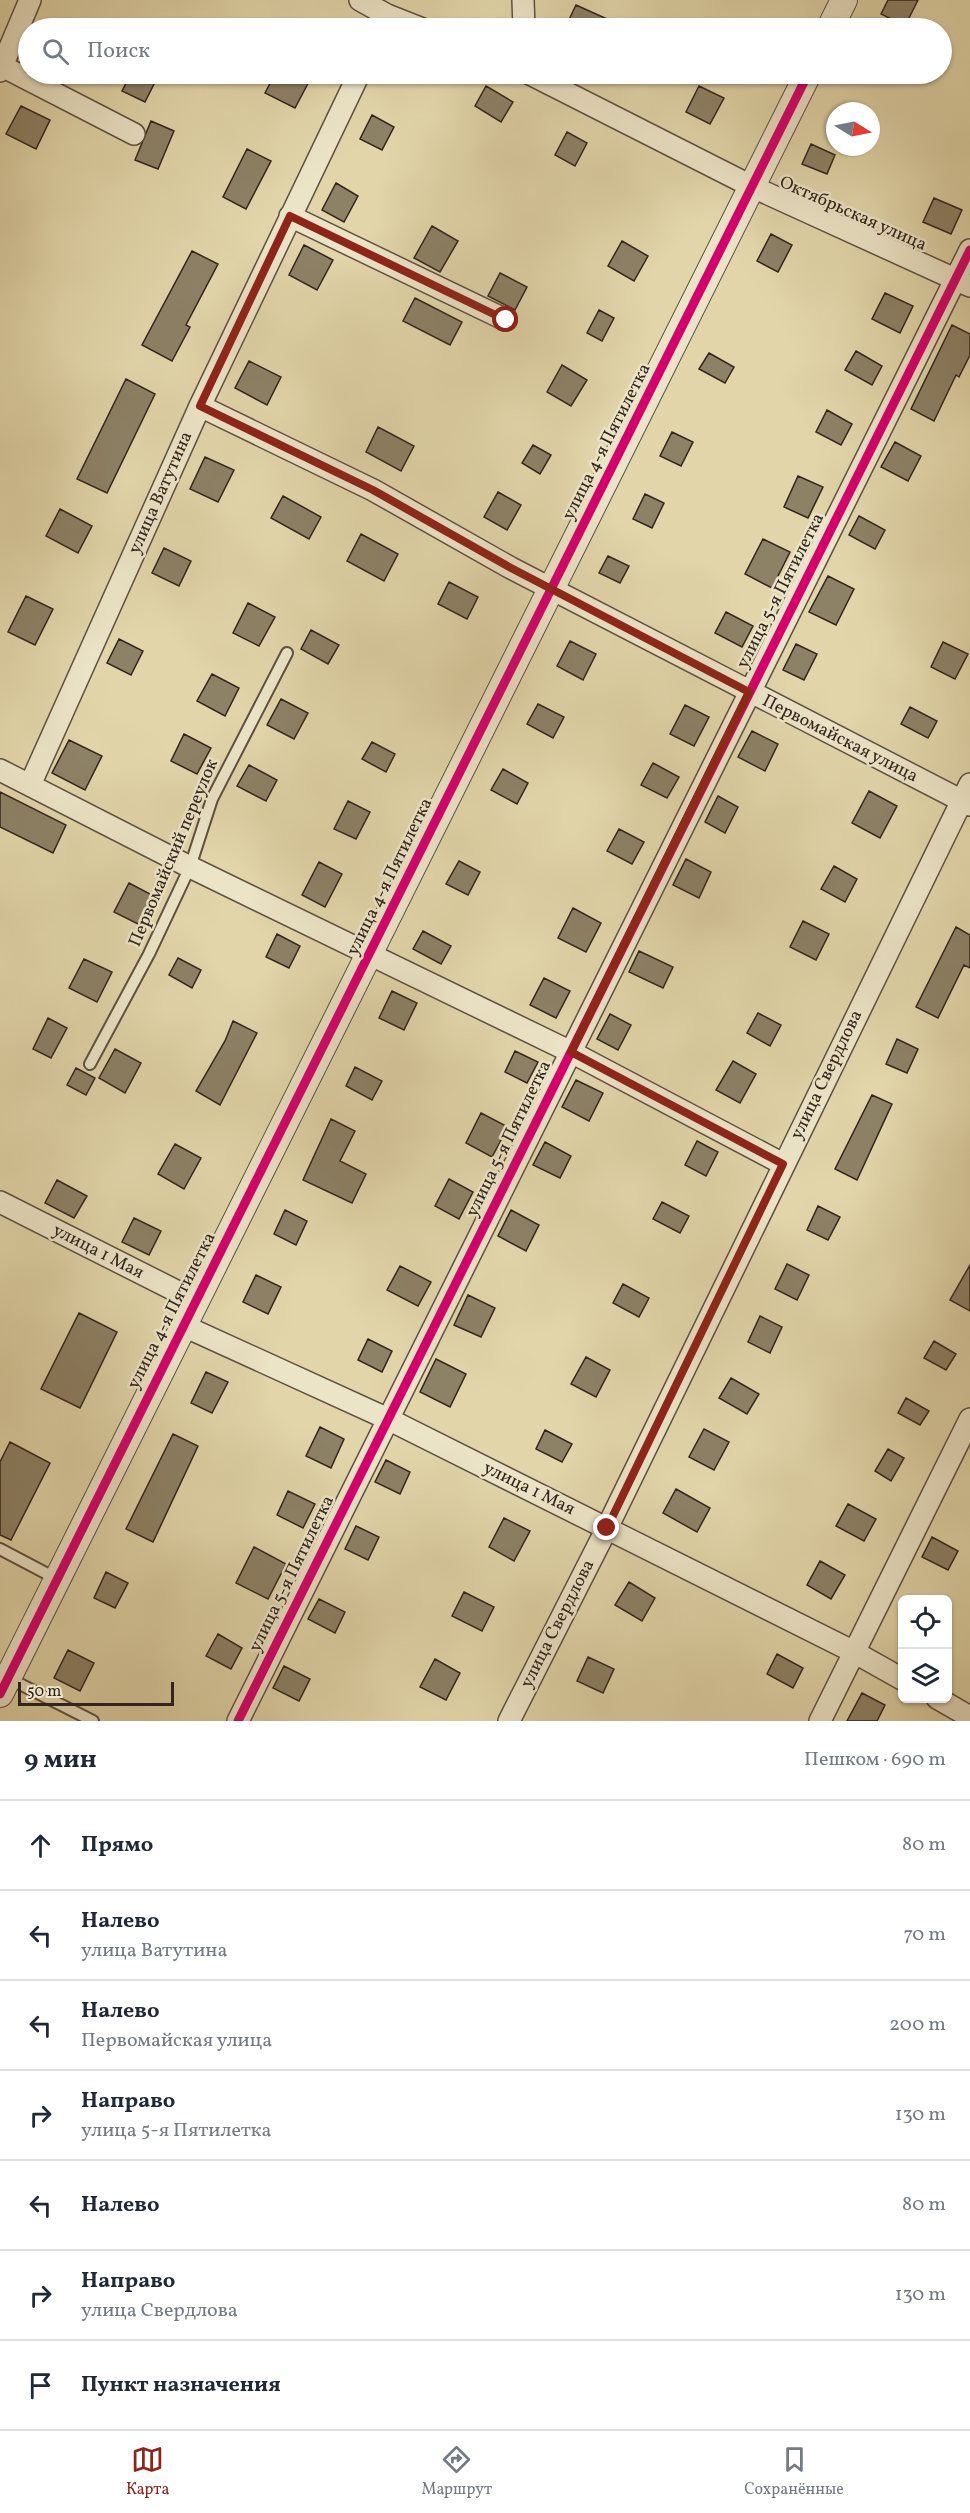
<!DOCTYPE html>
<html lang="ru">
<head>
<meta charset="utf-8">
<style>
  :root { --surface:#fff; --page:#f2f2f3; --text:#1f2937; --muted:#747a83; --line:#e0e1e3; --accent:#8f2418 }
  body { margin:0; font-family:Vollkorn,serif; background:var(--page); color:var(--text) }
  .controls { position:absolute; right:18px; bottom:18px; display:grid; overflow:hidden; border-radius:9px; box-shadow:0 2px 4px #0004 }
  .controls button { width:54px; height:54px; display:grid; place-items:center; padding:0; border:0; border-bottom:2px solid var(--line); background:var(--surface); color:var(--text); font:30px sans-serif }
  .compass { position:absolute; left:826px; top:102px; width:54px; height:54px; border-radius:50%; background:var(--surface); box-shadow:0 2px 4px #0004; rotate:100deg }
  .scale { position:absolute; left:18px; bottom:15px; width:156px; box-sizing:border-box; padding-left:6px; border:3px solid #33251e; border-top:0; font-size:16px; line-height:21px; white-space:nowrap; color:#33251e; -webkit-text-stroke:4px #ece4c7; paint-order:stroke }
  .stop { position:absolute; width:18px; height:18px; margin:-14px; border:4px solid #8f2418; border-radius:50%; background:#fff }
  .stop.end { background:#8f2418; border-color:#fff; box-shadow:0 2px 6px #0008 }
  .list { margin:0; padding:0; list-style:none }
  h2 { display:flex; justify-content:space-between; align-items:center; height:78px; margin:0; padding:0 24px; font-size:26px }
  h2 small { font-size:20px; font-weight:400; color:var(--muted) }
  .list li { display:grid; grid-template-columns:39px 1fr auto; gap:18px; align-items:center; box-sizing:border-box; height:90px; padding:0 24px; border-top:2px solid var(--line) }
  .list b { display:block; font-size:22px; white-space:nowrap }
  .list p { margin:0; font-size:20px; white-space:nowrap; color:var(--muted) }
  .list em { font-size:20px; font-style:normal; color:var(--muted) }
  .icon { flex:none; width:33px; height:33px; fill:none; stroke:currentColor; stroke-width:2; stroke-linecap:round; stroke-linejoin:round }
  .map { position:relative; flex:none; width:970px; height:1721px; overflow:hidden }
  .search { position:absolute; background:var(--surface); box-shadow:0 2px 4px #0004; left:18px; right:18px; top:18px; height:66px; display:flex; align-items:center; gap:15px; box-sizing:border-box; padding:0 21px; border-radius:33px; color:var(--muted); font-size:22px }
  .sheet { height:708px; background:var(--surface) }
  nav { display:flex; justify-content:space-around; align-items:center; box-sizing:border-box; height:84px; border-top:2px solid var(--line); background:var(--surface); font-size:16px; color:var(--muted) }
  nav a { display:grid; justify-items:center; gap:3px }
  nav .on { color:var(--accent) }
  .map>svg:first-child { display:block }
  .building { fill:#8d8166; stroke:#33251e; stroke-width:1.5 }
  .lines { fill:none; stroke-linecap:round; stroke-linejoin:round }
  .service-casing { stroke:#5e5141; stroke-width:14 }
  .minor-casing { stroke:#5e5141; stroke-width:24 }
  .tertiary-casing { stroke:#5e5141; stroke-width:28 }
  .service { stroke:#ece4c7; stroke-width:10 }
  .minor { stroke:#ece4c7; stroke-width:21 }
  .tertiary { stroke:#ece4c7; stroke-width:26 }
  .cycleway-casing { stroke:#ece4c7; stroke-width:13 }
  .cycleway { stroke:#d6006c; stroke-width:9 }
  .route { stroke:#8f2418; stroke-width:8 }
  .labels { text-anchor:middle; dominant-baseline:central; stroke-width:5; stroke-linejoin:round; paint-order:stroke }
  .street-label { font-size:18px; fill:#33251e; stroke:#ece4c7 }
</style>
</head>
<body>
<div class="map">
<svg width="970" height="1721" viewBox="0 0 970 1721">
  <rect width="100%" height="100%" fill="#e1d5a9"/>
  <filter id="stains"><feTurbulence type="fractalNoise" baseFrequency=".00333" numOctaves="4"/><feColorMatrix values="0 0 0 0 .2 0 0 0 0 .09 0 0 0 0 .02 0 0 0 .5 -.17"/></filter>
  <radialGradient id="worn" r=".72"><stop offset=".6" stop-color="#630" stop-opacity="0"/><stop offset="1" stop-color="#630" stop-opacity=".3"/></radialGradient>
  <path class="building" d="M888,0H918L905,26L881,14Z
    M576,5L627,28H565Z
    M131,74H143L156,80L145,102L122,91Z
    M275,74H313L295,108L265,93Z
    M486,86L513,102L501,122L475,106Z
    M699,86L724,98L710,124L686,112Z
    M21,106L50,120L36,149L6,134Z
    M372,115L394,127L382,150L360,139Z
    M151,121L174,131L158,169L135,160Z
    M567,132L587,143L575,166L555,155Z
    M811,144L835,155L827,174L802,164Z
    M247,149L271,161L246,209L223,197Z
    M336,183L358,196L344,222L322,210Z
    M934,198L962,210L951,234L923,222Z
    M432,226L458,241L440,272L414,258Z
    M771,234L792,245L778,272L757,261Z
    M622,241L648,256L634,281L608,266Z
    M304,245L333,260L317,290L289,275Z
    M192,251L218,264L186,325L190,327L172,361L142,345Z
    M500,273L527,287L515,310L488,296Z
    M885,293L913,306L900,333L872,319Z
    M415,298L462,322L450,345L403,321Z
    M599,310L614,318L602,341L587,333Z
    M952,325L970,334V355L959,377L956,375L934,421L911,409Z
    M856,351L882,366L872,385L845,370Z
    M709,353L734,367L725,383L699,369Z
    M249,361L281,377L267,405L235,388Z
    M562,365L587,380L571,406L547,392Z
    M126,379L155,394L107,493L77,479Z
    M827,410L852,424L841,445L816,432Z
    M378,427L414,446L401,471L366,452Z
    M672,432L693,442L681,466L660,456Z
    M895,442L921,456L908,481L881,467Z
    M533,445L551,455L540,474L522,463Z
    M205,457L234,470L218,502L190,489Z
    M798,476L823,487L808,518L784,507Z
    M498,492L521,505L507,530L484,517Z
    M645,494L664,503L652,528L633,519Z
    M283,496L321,517L309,539L271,518Z
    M60,509L92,526L78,553L46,536Z
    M859,516L885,530L875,549L849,535Z
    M361,534L398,554L384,581L347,561Z
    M763,539L790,552L772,588L745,574Z
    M164,548L191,561L179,586L152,573Z
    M608,556L629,566L620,583L599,573Z
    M828,576L854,589L836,625L809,612Z
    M449,582L478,597L467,619L438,604Z
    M26,596L53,609L35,645L8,632Z
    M248,603L275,617L259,646L233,633Z
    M726,612L753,626L742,647L715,633Z
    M311,630L339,645L328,664L301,649Z
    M119,639L143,651L131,675L107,663Z
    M570,641L596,654L583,680L557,666Z
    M943,642L968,654L955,679L931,667Z
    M796,644L817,654L804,680L783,670Z
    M212,674L239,688L225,716L197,701Z
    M281,699L308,713L294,739L267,725Z
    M538,704L564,717L553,738L527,724Z
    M685,705L709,717L694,746L670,734Z
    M910,707L937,721L928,738L901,724Z
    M752,731L778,744L765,771L738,757Z
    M184,734L211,748L197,774L171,761Z
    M69,740L102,756L85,790L52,773Z
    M372,742L395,754L386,772L362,759Z
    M653,763L679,777L667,798L641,785Z
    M249,765L277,780L266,801L237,786Z
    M503,769L528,783L517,804L491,790Z
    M869,791L897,806L880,838L852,823Z
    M0,792L66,825L53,853L0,827Z
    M718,796L738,807L725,833L705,822Z
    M348,801L370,812L356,839L334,829Z
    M619,829L644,842L632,864L607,851Z
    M686,859L711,872L699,898L673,885Z
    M459,861L480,872L468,895L446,884Z
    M319,862L342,874L325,907L302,895Z
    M834,866L857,879L845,902L821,889Z
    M129,883L152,895L138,924L114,912Z
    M573,908L601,923L586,952L558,938Z
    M803,921L829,934L816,960L790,947Z
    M956,927L970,935V968L964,965L938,1018L916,1007Z
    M423,931L451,946L441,964L413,949Z
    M277,934L300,946L289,968L266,957Z
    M639,951L673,967L663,988L629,972Z
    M178,958L201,970L192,988L169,975Z
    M84,959L112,972L97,1002L69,988Z
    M544,978L570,991L556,1018L530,1005Z
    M392,991L417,1003L404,1030L379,1018Z
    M758,1013L781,1025L770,1046L747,1033Z
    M610,1014L631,1025L618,1050L597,1039Z
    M48,1018L67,1028L51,1058L33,1049Z
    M233,1021L257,1033L220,1105L196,1091L225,1041Z
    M897,1039L918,1049L907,1073L886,1064Z
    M115,1049L141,1063L125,1093L99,1078Z
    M515,1051L538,1062L527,1083L505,1072Z
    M733,1061L756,1074L740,1103L716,1090Z
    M355,1067L382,1081L372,1100L346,1086Z
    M76,1068L95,1078L86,1095L67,1085Z
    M576,1080L603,1093L589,1121L562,1107Z
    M872,1095L892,1104L857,1180L835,1169Z
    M481,1113L508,1127L492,1157L466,1143Z
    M331,1119L355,1131L340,1161L366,1174L352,1203L303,1180Z
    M697,1141L718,1152L706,1176L685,1165Z
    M545,1142L571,1156L560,1178L533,1165Z
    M175,1144L201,1158L184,1189L158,1174Z
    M449,1179L473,1192L459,1219L435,1206Z
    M57,1180L87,1196L74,1218L45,1203Z
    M662,1202L689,1216L680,1233L653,1219Z
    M818,1206L840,1217L828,1240L807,1230Z
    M285,1210L307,1221L296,1245L274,1234Z
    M511,1210L539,1225L526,1251L498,1236Z
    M134,1218L161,1231L149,1255L122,1242Z
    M787,1264L809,1275L797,1300L775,1289Z
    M970,1265V1311L950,1300Z
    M400,1266L431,1282L418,1306L387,1290Z
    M256,1275L281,1287L268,1314L243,1302Z
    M623,1284L649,1298L639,1317L613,1303Z
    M468,1295L495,1308L481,1337L454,1325Z
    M79,1313L117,1332L80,1408L41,1389Z
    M760,1316L782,1327L770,1353L748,1342Z
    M368,1339L392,1351L382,1372L358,1360Z
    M934,1341L956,1354L946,1370L924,1358Z
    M586,1357L610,1370L596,1397L571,1384Z
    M436,1359L466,1374L450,1407L420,1392Z
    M206,1372L228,1382L212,1413L191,1403Z
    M731,1378L759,1394L747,1414L719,1398Z
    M906,1398L929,1411L920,1425L898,1413Z
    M320,1427L344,1439L331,1468L306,1456Z
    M704,1429L729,1442L714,1470L689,1457Z
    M545,1430L572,1444L562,1462L536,1449Z
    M173,1434L198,1446L153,1542L126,1529Z
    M10,1442L50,1463L11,1540L0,1535V1462Z
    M888,1449L904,1458L891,1481L875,1471Z
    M386,1460L410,1472L400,1494L375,1482Z
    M676,1489L710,1508L697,1532L663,1513Z
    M288,1491L315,1504L303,1528L277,1515Z
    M848,1504L876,1519L864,1541L836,1526Z
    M504,1518L530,1531L514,1561L489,1547Z
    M356,1526L379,1537L368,1560L345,1549Z
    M932,1537L958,1551L948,1570L922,1557Z
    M254,1547L286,1564L268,1599L236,1583Z
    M820,1561L845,1575L831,1599L807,1585Z
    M106,1572L128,1583L115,1608L94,1598Z
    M629,1582L655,1598L642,1621L615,1605Z
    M464,1592L494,1607L482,1631L452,1616Z
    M319,1599L345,1612L335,1633L308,1619Z
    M218,1634L242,1648L231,1669L206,1656Z
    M68,1650L94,1663L80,1691L54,1678Z
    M777,1654L803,1668L793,1688L767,1674Z
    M588,1657L614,1669L603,1693L577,1681Z
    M435,1659L460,1673L446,1700L420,1687Z
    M284,1666L310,1679L299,1701L273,1688Z
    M862,1693L885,1705L877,1721H847Z"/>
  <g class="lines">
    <g class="service-casing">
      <path id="service" d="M90,1064L149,954L190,867L212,799L287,653
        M0,1549L57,1579
        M8,1678L93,1721"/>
    </g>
    <g class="minor-casing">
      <path id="minor" d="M360,0L387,15L380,28
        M523,0L524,28
        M387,15L420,28
        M2,66L134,134
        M0,71L30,0
        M530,74L753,187L970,286
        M290,216L506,320
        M200,406L373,490L511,568L970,805
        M0,770L190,867L571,1052L783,1164
        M30,785L200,406L359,74
        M0,1202L196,1301
        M184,1326L388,1419L854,1652L902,1679
        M937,1698L970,1717
        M238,1721L970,250
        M509,1721L607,1528L970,784
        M820,1721L970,1419"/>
    </g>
    <g class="tertiary-casing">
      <path id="tertiary" d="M830,28L844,0
        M0,1694L808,74"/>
    </g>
    <use href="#service" class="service"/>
    <use href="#minor" class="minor"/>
    <use href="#tertiary" class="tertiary"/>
    <g class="cycleway-casing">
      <path id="cycleway" d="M0,1694L808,74
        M238,1721L970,250"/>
    </g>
    <use href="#cycleway" class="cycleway"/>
  </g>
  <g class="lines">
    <path class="route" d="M506,320L290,216L200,406L373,490L511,568L749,692L571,1052L783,1164L607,1528"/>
  </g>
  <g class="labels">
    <g class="street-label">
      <text transform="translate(853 214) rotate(24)">Октябрьская улица</text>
      <text transform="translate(607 442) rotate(-63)">улица 4-я Пятилетка</text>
      <text transform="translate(161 493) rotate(-66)">улица Ватутина</text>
      <text transform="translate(781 591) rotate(-63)">улица 5-я Пятилетка</text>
      <text transform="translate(840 739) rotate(27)">Первомайская улица</text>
      <text transform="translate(174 853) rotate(-67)">Первомайский переулок</text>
      <text transform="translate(390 877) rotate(-64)">улица 4-я Пятилетка</text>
      <text transform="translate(827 1075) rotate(-64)">улица Свердлова</text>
      <text transform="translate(509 1139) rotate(-64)">улица 5-я Пятилетка</text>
      <text transform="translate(98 1252) rotate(27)">улица 1 Мая</text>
      <text transform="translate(172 1311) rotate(-63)">улица 4-я Пятилетка</text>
      <text transform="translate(529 1489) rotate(26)">улица 1 Мая</text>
      <text transform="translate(292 1574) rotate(-64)">улица 5-я Пятилетка</text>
      <text transform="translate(558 1624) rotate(-63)">улица Свердлова</text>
    </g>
  </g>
  <rect width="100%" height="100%" filter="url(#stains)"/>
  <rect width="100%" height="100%" fill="url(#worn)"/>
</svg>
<div class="controls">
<button><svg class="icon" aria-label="locate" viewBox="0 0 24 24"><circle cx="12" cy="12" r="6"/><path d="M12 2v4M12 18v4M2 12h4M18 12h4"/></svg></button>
<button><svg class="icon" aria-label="layers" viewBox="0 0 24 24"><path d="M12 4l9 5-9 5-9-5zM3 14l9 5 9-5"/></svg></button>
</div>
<svg class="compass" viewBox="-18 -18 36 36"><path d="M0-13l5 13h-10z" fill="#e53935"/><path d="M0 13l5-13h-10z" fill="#747a83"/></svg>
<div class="scale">50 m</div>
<div class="stop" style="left:506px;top:320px"></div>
<div class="stop end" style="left:607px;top:1528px"></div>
<div class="search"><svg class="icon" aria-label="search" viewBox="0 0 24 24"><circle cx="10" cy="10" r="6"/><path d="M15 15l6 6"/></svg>Поиск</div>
</div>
<section class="sheet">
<h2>9 мин<small>Пешком · 690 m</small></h2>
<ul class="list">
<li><svg class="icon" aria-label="ahead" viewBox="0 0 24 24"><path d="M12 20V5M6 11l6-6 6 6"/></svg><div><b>Прямо</b></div><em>80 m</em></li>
<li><svg class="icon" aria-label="left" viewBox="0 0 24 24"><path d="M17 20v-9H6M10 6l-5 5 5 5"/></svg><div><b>Налево</b><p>улица Ватутина</p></div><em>70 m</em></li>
<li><svg class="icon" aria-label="left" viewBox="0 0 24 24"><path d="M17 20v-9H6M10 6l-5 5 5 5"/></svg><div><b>Налево</b><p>Первомайская улица</p></div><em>200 m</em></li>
<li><svg class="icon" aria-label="right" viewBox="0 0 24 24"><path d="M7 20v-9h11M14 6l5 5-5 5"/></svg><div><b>Направо</b><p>улица 5-я Пятилетка</p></div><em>130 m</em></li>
<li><svg class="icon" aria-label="left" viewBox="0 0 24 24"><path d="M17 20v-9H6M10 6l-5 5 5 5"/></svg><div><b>Налево</b></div><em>80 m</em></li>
<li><svg class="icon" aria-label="right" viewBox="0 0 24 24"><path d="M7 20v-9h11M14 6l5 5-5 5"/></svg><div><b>Направо</b><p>улица Свердлова</p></div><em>130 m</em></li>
<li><svg class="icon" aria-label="arrive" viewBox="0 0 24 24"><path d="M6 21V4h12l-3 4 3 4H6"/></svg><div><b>Пункт назначения</b></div></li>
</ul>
</section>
<nav>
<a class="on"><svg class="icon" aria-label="map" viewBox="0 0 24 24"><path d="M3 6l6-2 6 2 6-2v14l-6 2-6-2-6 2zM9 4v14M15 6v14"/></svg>Карта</a>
<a><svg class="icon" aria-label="directions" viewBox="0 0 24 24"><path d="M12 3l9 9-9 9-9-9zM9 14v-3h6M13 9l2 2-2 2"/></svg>Маршрут</a>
<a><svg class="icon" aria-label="saved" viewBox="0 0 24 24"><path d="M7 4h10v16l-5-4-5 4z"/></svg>Сохранённые</a>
</nav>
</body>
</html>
